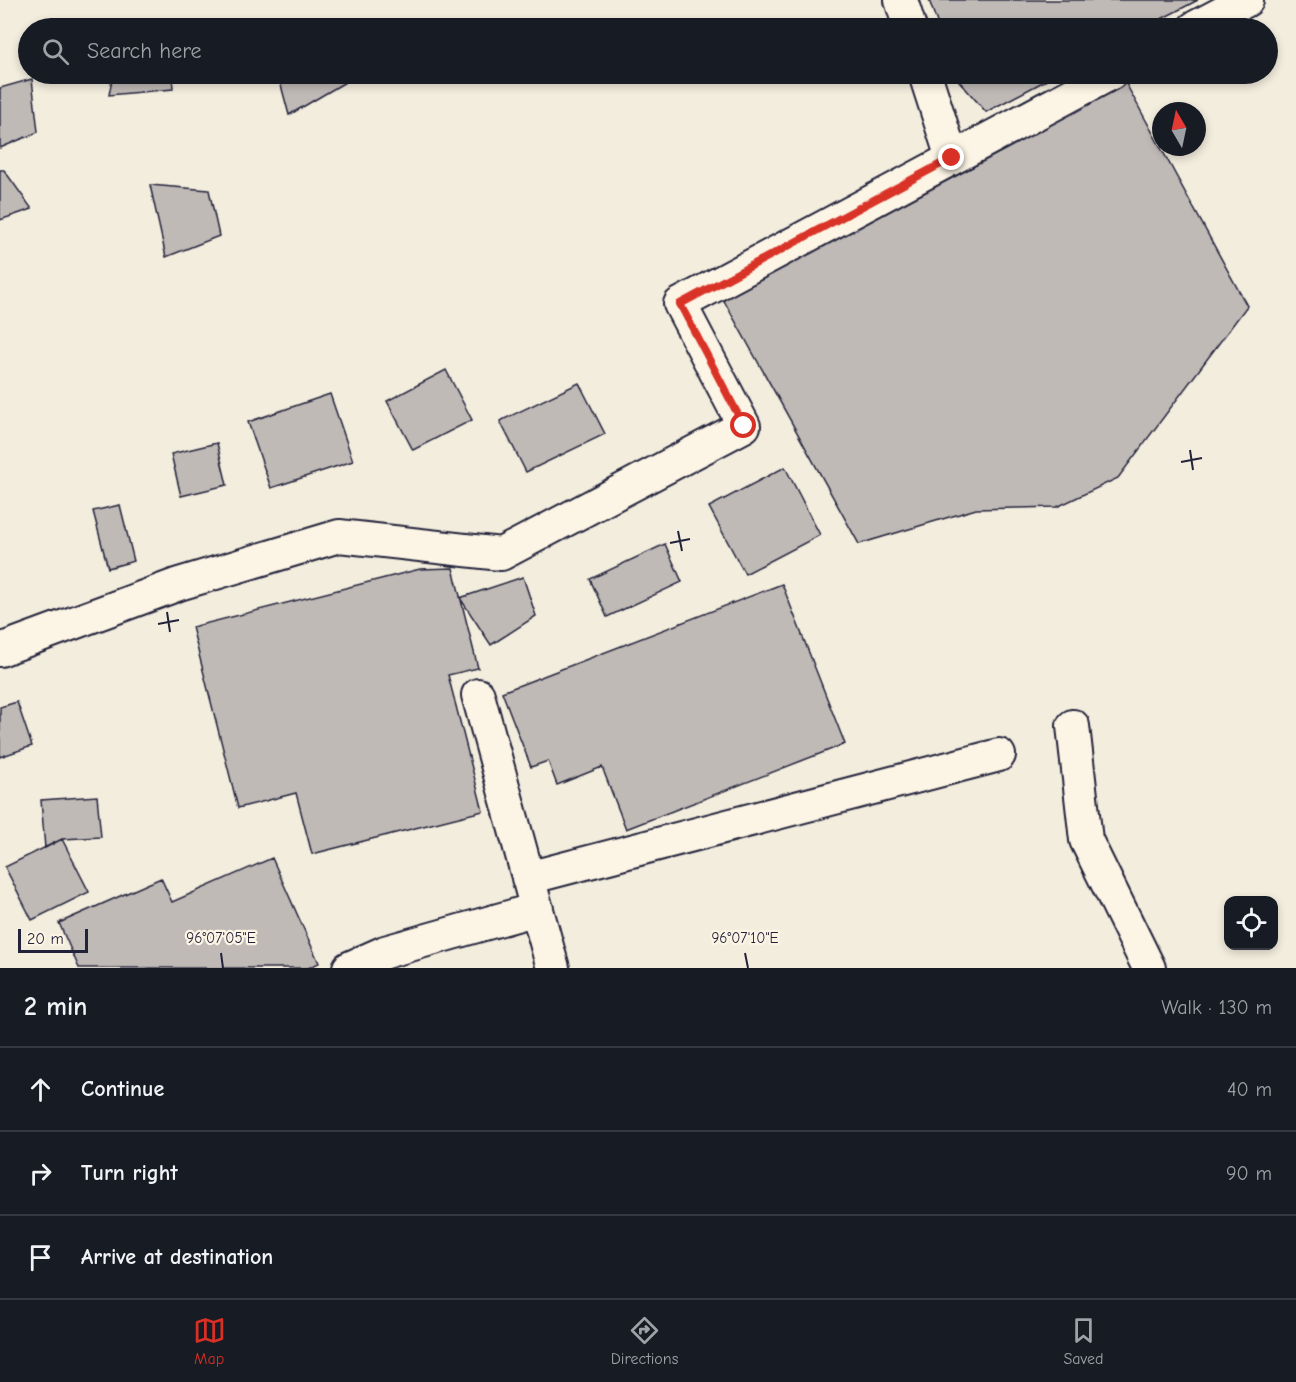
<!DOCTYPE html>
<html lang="en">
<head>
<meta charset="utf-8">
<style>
  :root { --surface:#171b24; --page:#242831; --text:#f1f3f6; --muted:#9ea1a6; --line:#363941; --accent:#d93025 }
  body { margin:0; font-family:"Comic Neue",sans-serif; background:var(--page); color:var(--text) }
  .controls { position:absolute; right:18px; bottom:18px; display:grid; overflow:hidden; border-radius:12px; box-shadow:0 3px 9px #0003 }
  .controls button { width:54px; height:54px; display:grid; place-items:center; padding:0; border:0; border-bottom:2px solid var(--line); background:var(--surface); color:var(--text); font:30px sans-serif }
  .compass { position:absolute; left:1152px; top:102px; width:54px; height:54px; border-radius:50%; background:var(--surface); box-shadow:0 3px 9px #0003; rotate:351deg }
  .scale { position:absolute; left:18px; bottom:15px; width:70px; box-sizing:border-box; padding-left:6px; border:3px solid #22223b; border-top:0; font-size:16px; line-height:21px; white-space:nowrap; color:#22223b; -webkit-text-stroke:4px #fcf5e5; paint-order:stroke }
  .stop { position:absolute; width:18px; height:18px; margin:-14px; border:4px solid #d93025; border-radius:50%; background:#fff }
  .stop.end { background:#d93025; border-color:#fff; box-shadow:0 2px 6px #0008 }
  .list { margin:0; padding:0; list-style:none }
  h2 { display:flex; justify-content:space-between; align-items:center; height:78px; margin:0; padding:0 24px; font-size:26px }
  h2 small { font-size:20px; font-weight:400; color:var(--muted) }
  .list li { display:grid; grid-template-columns:39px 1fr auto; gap:18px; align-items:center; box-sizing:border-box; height:84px; padding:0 24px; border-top:2px solid var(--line) }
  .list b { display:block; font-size:22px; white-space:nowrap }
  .list em { font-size:20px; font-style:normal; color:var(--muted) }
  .icon { flex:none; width:33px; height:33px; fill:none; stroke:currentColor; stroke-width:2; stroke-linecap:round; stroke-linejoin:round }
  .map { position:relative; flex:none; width:1296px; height:968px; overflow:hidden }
  .search { position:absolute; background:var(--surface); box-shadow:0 3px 9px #0003; left:18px; right:18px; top:18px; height:66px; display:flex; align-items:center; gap:15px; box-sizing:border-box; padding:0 21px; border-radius:33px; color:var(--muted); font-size:22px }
  .sheet { height:330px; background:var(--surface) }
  nav { display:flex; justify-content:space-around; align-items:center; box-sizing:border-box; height:84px; border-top:2px solid var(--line); background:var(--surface); font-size:16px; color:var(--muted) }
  nav a { display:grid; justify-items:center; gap:3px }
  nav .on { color:var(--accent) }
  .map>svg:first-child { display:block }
  .building { fill:#bfbab6; stroke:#22223b; stroke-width:1.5 }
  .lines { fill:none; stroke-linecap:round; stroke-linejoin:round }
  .minor-casing { stroke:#22223b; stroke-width:36 }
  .minor { stroke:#fcf5e5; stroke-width:32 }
  .route { stroke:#d93025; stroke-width:8 }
  .ticks { fill:none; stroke:#22223b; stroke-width:2 }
  .ticks-label { font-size:15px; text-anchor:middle; fill:#22223b; stroke:#fcf5e5; stroke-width:4.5; stroke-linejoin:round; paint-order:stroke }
</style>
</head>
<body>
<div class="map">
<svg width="1296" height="968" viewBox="0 0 1296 968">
  <rect width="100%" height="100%" fill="#f3edde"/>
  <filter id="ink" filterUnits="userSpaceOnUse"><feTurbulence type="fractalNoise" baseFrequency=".0167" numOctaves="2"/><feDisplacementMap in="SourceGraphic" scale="12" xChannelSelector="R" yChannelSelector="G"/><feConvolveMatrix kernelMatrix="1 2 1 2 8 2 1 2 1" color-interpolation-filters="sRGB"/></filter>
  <g filter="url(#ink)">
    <path class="building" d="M929,0H1198L1144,28H939Z
      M357,23L381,28H358Z
      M113,74H172L173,89L109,95Z
      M278,74H359L289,115Z
      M953,74H1058L986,112Z
      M32,79L38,132L0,148V88Z
      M1124,80L1247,306L1118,478L1057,507L976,509L859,544L723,299Z
      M0,170H4L32,209L0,220Z
      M150,185L209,190L219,236L166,257Z
      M446,370L472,420L413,450L387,401Z
      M579,383L605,434L526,472L500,421Z
      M330,394L353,461L271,488L248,422Z
      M217,443L227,485L181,496L171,454Z
      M785,467L820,535L745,574L709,507Z
      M120,505L134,561L108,568L93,511Z
      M665,544L682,582L607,617L590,579Z
      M453,568L478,668L448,675L483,811L312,854L296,793L238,808L192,627L420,569Z
      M523,577L536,616L491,645L460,598Z
      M782,584L845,744L626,829L602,767L557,785L548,761L531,767L502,692Z
      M17,702L32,746L0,757V707Z
      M97,796L101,837L62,839L45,848L41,800Z
      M62,839L89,892L32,920L5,867Z
      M272,858L319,963L308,968H79L59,923L161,878L172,902Z"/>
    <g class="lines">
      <g class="minor-casing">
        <path id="minor" d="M901,0L910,28
          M1194,28L1247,0
          M925,74L952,158
          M0,650L179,584L339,536L501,554L744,426L680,304L1110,74
          M478,695L553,968
          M1073,726L1086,840L1149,968
          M528,878L999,755
          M349,968L385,952L537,909"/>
      </g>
      <use href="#minor" class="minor"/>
    </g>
  </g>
  <g class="lines" filter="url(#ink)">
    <path class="route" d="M744,426L680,304L952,158"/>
  </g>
  <path class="ticks" d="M1190,450L1193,470M1181,462L1202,458M678,531L682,551M670,543L690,539M167,612L170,632M158,624L179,620M221,953L223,968M745,953L748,968"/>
  <g class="ticks-label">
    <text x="221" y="943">96°07'05"E</text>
    <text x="745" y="943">96°07'10"E</text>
  </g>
</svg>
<div class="controls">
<button><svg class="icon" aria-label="locate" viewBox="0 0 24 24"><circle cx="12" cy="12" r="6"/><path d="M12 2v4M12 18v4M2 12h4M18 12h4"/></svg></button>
</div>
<svg class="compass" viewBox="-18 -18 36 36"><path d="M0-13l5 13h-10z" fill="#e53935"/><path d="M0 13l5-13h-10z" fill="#9ea1a6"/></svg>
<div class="scale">20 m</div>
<div class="stop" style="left:744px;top:426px"></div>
<div class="stop end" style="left:952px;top:158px"></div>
<div class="search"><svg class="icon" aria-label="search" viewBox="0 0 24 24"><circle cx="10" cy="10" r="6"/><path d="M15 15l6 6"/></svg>Search here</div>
</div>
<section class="sheet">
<h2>2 min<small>Walk · 130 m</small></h2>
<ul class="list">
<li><svg class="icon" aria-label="ahead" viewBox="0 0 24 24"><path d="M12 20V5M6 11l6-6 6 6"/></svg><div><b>Continue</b></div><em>40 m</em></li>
<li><svg class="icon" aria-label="right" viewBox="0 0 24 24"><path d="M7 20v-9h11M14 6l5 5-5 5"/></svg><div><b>Turn right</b></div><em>90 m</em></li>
<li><svg class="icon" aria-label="arrive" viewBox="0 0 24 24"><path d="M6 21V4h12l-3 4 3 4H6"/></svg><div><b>Arrive at destination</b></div></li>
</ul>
</section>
<nav>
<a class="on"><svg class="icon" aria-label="map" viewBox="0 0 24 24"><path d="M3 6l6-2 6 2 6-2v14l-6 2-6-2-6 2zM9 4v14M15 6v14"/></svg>Map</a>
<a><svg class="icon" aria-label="directions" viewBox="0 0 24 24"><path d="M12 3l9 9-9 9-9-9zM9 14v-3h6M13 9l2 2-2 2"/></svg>Directions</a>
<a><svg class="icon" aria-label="saved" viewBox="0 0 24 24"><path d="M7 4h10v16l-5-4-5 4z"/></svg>Saved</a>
</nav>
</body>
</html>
